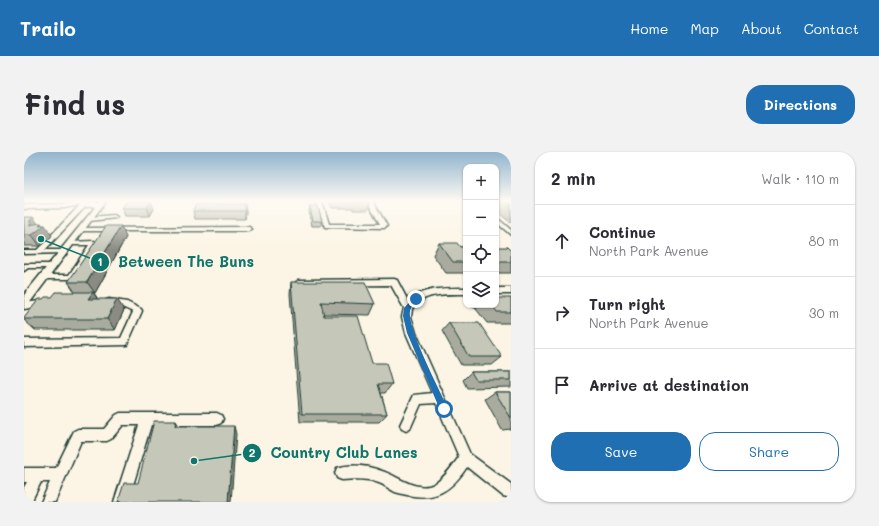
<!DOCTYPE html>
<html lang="en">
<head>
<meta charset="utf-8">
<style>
  :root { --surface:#fff; --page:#f2f2f3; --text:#2b2b33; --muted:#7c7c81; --line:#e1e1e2; --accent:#1f6fb2 }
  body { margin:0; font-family:Mali,sans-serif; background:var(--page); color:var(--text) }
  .controls { position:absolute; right:12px; top:12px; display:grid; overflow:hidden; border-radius:8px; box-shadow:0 1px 3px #0004 }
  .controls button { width:36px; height:36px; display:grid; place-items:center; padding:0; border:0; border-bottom:1px solid var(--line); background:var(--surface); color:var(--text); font:20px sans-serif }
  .stop { position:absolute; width:12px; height:12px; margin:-9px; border:3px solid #1f6fb2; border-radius:50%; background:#fff }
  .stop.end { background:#1f6fb2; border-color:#fff; box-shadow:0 1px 4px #0008 }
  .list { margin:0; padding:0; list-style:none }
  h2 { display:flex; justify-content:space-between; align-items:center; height:52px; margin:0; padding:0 16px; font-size:17px }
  h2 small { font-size:13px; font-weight:400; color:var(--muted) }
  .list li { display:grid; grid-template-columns:26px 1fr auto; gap:12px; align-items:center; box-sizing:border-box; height:72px; padding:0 16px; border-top:1px solid var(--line) }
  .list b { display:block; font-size:15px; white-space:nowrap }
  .list p { margin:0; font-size:13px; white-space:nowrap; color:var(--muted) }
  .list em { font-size:13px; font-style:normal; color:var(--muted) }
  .actions { display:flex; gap:8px; padding:12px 16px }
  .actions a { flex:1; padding:9px 0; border:1px solid var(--accent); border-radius:16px; text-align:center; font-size:14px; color:var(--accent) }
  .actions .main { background:var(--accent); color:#fff }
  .icon { flex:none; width:22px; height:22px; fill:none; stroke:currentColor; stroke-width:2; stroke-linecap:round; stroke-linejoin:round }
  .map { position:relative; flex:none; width:487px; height:350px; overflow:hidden; border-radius:16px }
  header { display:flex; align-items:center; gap:24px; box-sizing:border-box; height:56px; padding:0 20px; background:var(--accent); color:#fff }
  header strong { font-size:19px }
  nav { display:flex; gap:22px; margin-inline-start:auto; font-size:14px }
  .intro { display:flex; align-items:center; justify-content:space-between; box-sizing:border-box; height:96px; padding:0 24px }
  h1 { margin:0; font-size:28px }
  .button { padding:10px 18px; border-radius:16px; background:var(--accent); color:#fff; font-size:14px; font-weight:700 }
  main { display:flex; gap:24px; padding:0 24px }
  aside { flex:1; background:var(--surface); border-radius:16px; box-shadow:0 1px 3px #0004 }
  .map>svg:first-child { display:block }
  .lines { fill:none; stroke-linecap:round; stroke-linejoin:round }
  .minor-casing { stroke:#1f3d34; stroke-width:3 }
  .major-casing { stroke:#1f3d34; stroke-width:3 }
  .minor { fill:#fcf5e5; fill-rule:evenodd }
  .major { fill:#fcf5e5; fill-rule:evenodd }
  .wall { fill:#a9ab9f; stroke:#1f3d34 }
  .shaded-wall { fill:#8a8b82; stroke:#1f3d34 }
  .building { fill:#c5c7b9; stroke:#1f3d34 }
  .route { fill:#1f6fb2 }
  .leader { fill:none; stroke:#0f766e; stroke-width:1.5 }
  .callout-dot { fill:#0f766e; stroke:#fcf5e5; stroke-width:1.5 }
  .mark-label { font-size:12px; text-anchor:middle; font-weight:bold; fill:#fff }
  .callout-label { font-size:15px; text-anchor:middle; font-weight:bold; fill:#0f766e; stroke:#fcf5e5; stroke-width:3; stroke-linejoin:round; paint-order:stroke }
</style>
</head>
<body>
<header>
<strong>Trailo</strong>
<nav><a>Home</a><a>Map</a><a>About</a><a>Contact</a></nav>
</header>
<div class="intro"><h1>Find us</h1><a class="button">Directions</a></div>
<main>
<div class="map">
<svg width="487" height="350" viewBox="0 0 487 350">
  <rect width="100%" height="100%" fill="#fcf5e5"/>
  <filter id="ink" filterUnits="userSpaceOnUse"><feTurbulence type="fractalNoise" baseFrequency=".025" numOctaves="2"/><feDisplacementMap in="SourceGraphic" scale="8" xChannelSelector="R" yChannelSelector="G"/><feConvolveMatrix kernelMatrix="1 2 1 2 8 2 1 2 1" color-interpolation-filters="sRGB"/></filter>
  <g filter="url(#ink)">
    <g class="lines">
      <g class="minor-casing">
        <path id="minor" d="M60,49C66,52 74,48 80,52L77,54L61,55L21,98H39L42,100L41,101L0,102V98H13L56,53L40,56L0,57V53L40,52Z
          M292,49H298L305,72H356L343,49H349L363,74L360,76L301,75Z
          M90,63L93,65L92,66L65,69L62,67L65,65Z
          M472,65L487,78V83L472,70Z
          M57,76L225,75L228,77L225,79H55L54,78Z
          M70,89L73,91L50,127H17V123H45L65,93H46L44,92V90Z
          M0,112H29L33,114L29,116H4L0,119Z
          M370,127L373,128L384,149C399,135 423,136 442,136V142C424,142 399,140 388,157L387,165L392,181L446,302L487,332V346L479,344L443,315C423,345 405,350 371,340C365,337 361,333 355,331C343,326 330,327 318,328L313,326L311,321L313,316C326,311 346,314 358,319C374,324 393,341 410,332C421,326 428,314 435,305L412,251L397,252L386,277L382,279L378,277L376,273L390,243L408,241L382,181L378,165L380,156L367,133L275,134L271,131L275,128Z
          M472,136H487V142H472Z
          M85,147L103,150L117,157L118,159L103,193L0,195V187L97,186L109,160L98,155L82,152L81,150L82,148Z
          M23,148L26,149L27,151L26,153L0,157V151Z
          M449,153H466C463,158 452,158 449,153Z
          M96,261H193L197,263L199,267L197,271L193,273H127L104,350H90L115,273H99L87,287L83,289H57L31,350H17L26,330H17L7,350H0V335L3,330H0V316H32L50,279L54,277H80L92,263Z"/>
      </g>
      <g class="major-casing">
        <path id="major" d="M76,49H82L4,153L0,154V143Z"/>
      </g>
      <use href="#minor" class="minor"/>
      <use href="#major" class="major"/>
    </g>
    <path class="wall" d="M103,49L130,57L126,64H101L98,56Z
      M305,49H346V50L344,58H329V56H308Z
      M472,49H487V71L475,61L476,59L472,56Z
      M221,52L222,60L221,67H171L169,59Z
      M286,54L298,69L297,74H288L285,59Z
      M0,65L14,72L17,71L28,84L16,94H0Z
      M102,85L71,141H70L74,147L100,158L91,178H11L0,168V166L28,145L51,140L44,130Z
      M415,91L436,95H442V121H422L409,103Z
      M472,95L487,99V121H472Z
      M267,130L351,152L346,163L299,162L300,164L368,232L361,241H357L363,262L355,270H276L266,142Z
      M487,146V171H463L452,157L456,153H472Z
      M425,171L478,205L468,213H437L418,179Z
      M447,220H487V235L443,236L439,228Z
      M471,240H487V277L478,278L461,247Z"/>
    <path class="shaded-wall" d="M127,49L130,57L126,64L123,56Z
      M221,52L222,60L221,67Z
      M9,65L17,76L15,73L17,71L19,74L21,73L28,84L16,94L8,83L5,70Z
      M97,74L102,85L71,141L63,130Z
      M69,140L76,151L64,147Z
      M93,147L100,158L91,178L83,167Z
      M152,269L157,277L151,274Z
      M210,274L212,282L207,350H204Z"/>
    <path class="building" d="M103,49H127L123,56H98Z
      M331,49H346V50H331Z
      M483,49H487V54L482,50H485Z
      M172,52H221V59H169Z
      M286,54H294L298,69H289Z
      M0,65H9L5,70H9L5,73L17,71L15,73H21L8,83H0Z
      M82,74H97L63,130H44Z
      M415,91H433L436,95H442V110H429Z
      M472,95H483L487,99V110H472Z
      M267,130H341L351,152L297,150L300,164H334L348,211H362L368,232H354L363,262H278Z
      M32,140H69L64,147H93L83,167H0V166L15,147H19L21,145H28Z
      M472,146H487V160H473L468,153H472Z
      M425,171H455L478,205H445Z
      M447,220H487V228H452Z
      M471,240H487V266Z
      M130,269H152L151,274H210L204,350H94L100,331H114Z"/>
  </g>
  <linearGradient id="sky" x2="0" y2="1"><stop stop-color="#91b4ce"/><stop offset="0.5" stop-color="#fefaf3"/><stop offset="1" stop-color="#fefaf3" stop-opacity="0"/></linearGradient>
  <rect width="487" height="98" fill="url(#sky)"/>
  <path class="route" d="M390,145L395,147C392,151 387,154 386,159C383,176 416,238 424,257L420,261L417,260L383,181L379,164L380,156Z"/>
  <path class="leader" d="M17 87L76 110M170 309L228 301"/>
  <g class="callout-dot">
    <circle cx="17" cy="87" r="4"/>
    <circle cx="170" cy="309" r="4"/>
    <circle cx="76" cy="110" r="10"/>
    <circle cx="228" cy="301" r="10"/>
  </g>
  <g class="mark-label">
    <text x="76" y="114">1</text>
    <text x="228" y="305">2</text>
  </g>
  <g class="callout-label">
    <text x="162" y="115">Between The Buns</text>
    <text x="320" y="306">Country Club Lanes</text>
  </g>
</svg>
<div class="controls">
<button>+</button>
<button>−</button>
<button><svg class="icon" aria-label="locate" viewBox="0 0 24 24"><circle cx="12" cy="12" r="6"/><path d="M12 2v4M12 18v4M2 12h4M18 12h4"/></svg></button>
<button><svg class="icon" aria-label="layers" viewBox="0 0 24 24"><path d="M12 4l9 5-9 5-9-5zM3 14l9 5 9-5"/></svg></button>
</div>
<div class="stop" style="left:420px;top:257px"></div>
<div class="stop end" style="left:392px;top:147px"></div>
</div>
<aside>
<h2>2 min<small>Walk · 110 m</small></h2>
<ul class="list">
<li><svg class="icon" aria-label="ahead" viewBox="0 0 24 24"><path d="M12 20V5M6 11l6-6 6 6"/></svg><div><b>Continue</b><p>North Park Avenue</p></div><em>80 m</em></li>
<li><svg class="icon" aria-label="right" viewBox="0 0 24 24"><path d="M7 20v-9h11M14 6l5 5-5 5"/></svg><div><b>Turn right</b><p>North Park Avenue</p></div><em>30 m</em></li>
<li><svg class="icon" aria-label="arrive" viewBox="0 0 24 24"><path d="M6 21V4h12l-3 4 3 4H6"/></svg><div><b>Arrive at destination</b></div></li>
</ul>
<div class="actions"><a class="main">Save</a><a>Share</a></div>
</aside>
</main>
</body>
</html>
